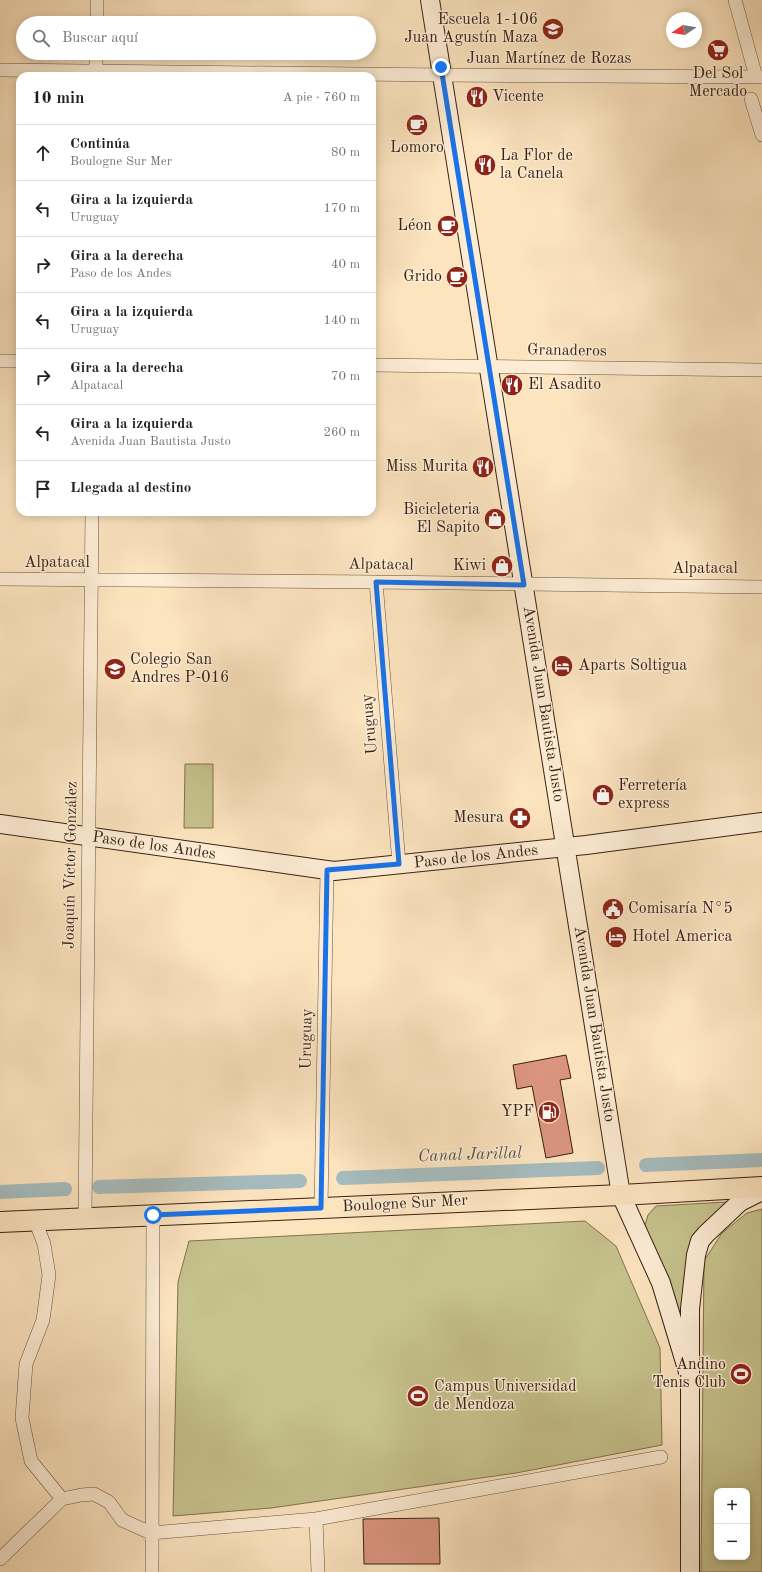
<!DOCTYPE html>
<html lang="es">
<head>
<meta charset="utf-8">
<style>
  :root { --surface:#fff; --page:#f6f6f6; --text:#202124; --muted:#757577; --line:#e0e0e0 }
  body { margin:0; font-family:"Old Standard TT",serif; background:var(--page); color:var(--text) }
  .controls { position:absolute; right:12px; bottom:12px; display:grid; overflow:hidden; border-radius:8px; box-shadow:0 2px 10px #0003 }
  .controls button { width:36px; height:36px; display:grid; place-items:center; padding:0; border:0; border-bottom:1px solid var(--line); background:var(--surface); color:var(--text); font:20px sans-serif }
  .compass { position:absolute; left:666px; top:12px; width:36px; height:36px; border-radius:50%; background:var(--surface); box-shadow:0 2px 10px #0003; rotate:258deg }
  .stop { position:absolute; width:12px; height:12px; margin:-9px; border:3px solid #1a73e8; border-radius:50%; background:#fff }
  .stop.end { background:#1a73e8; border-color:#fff; box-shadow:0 1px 4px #0008 }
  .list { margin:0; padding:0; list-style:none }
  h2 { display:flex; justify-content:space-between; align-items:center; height:52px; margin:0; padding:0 16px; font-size:17px }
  h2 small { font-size:13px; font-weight:400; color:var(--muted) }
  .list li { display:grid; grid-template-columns:26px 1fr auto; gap:12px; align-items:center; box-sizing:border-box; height:56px; padding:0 16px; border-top:1px solid var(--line) }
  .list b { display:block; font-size:15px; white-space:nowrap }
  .list p { margin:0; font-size:13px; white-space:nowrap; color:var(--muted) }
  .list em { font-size:13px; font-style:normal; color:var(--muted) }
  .icon { flex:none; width:22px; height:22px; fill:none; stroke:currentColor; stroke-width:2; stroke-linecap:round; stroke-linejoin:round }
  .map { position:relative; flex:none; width:762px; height:1572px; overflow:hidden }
  .search { position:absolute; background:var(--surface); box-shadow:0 2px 10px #0003; left:16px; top:16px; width:360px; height:44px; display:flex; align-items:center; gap:10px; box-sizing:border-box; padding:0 14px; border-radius:22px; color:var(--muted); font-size:15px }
  .panel { position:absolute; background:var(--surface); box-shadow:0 2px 10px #0003; left:16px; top:72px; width:360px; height:444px; border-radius:12px }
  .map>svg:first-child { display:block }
  .green { fill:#c6c28d; stroke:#807250; fill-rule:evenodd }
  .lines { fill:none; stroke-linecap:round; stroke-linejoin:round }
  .canal { stroke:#a5bbbe; stroke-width:14 }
  .building { fill:#db957f; stroke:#3b2113 }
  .street-casing { stroke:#6b523e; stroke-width:14 }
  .secondary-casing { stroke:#3b2113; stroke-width:20 }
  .primary-casing { stroke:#3b2113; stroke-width:22 }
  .street { stroke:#fdedd5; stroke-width:13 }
  .secondary { stroke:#fdedd5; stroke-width:18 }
  .primary { stroke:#fce4bf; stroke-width:20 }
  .route { stroke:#1a73e8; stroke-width:5 }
  .labels { text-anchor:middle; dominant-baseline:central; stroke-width:3; stroke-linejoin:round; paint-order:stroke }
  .poi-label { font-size:16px; fill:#3b2113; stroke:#fdedd5; text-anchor:end }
  .street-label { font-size:16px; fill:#3b2113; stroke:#fdedd5 }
  .water-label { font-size:17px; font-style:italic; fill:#5b4f46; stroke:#fdedd5 }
</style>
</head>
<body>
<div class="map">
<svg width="762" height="1572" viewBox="0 0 762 1572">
  <rect width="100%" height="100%" fill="#fce4bf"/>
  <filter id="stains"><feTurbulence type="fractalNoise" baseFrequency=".005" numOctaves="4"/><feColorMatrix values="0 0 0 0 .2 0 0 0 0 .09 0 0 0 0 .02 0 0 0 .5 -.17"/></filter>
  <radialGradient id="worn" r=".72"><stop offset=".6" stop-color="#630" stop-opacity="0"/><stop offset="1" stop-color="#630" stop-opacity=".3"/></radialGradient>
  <path class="green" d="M185,764H213V828H184Z
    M726,1202L689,1250L682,1336L645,1225L648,1215L656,1206Z
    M762,1209V1572H701L704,1261L722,1233L747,1213ZM717,1491H747V1557H717Z
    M585,1221L616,1246L660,1348L662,1445L516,1473L271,1508L173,1516L178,1282L189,1241Z"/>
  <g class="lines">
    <path class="canal" d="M646,1165L762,1160
      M343,1178L598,1168
      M99,1187L300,1181
      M0,1192L65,1189"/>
  </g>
  <path class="building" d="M566,1055L571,1078L560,1080L573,1153L546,1158L532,1086L517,1089L513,1065Z
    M439,1518L440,1564H364L363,1519Z"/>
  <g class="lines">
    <g class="street-casing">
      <path id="street" d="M735,0L756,77
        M97,23V0
        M0,70L442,75L762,77
        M96,76V53
        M751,99L762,135
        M0,361H20
        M372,365L762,370
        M0,579L376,582L762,587
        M376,582L399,864
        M321,1208L327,871
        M85,1218L92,512
        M35,1220L44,1244L49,1275L43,1320L26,1364L22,1418L31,1461L62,1499
        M316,1519L661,1457
        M0,1559L62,1499L81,1495L94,1494L109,1502L122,1520L151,1533L316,1519L318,1572
        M152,1572L153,1215"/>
    </g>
    <g class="secondary-casing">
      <path id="secondary" d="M430,0L621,1195L661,1283L691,1382
        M0,824L334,871L586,845L762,822
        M690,1572V1309L696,1255L700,1241L706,1234L740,1202L762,1191"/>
    </g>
    <g class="primary-casing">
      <path id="primary" d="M0,1222L621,1195L762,1187"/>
    </g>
    <use href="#street" class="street"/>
    <use href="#secondary" class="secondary"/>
    <use href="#primary" class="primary"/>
  </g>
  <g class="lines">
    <path class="route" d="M153,1215L321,1208L327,870L399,864L376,582L524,585L441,67"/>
  </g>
  <defs>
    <g id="school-disc" transform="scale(1.15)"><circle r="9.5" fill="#8f2418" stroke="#fdedd5"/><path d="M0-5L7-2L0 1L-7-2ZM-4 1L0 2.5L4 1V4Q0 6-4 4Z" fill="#fff"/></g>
    <g id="supermarket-disc" transform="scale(1.15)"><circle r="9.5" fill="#8f2418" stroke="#fdedd5"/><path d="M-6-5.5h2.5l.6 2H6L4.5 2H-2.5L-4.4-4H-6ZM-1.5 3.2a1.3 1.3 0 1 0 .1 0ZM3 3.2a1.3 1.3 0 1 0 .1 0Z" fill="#fff"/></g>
    <g id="restaurant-disc" transform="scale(1.15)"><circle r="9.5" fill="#8f2418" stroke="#fdedd5"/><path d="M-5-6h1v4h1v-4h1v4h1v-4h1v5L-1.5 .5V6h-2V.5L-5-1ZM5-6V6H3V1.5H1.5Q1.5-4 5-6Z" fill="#fff"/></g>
    <g id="cafe-disc" transform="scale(1.15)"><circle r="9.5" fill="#8f2418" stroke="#fdedd5"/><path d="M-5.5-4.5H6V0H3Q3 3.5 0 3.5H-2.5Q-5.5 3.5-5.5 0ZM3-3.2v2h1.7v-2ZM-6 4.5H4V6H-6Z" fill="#fff"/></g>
    <g id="shop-disc" transform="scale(1.15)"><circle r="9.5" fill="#8f2418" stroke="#fdedd5"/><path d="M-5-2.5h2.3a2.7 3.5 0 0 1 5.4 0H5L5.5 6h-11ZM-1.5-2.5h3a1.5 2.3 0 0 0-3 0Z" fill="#fff"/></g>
    <g id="hotel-disc" transform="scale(1.15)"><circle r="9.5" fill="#8f2418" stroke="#fdedd5"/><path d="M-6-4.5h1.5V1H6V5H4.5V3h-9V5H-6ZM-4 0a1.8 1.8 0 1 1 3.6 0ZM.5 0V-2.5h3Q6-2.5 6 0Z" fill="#fff"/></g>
    <g id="pharmacy-disc" transform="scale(1.15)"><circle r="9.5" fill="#8f2418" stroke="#fdedd5"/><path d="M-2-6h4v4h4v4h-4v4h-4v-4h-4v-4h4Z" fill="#fff"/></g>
    <g id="civic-disc" transform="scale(1.15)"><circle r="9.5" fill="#8f2418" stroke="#fdedd5"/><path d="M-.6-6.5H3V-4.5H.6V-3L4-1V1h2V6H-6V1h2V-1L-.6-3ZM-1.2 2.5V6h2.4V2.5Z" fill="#fff"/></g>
    <g id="fuel-disc" transform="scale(1.15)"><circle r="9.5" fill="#8f2418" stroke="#fdedd5"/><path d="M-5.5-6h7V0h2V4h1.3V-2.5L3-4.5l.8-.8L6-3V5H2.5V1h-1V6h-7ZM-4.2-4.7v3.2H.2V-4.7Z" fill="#fff"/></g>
    <g id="stadium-disc" transform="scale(1.15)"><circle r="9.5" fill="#8f2418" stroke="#fdedd5"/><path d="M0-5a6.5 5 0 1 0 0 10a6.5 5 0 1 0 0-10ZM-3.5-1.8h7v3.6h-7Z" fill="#fff"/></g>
  </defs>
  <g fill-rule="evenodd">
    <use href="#school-disc" x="553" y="29"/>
    <use href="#supermarket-disc" x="718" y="50"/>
    <use href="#restaurant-disc" x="477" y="97"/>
    <use href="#cafe-disc" x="417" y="125"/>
    <use href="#restaurant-disc" x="485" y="165"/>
    <use href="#cafe-disc" x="448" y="226"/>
    <use href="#cafe-disc" x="457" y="277"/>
    <use href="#restaurant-disc" x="512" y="385"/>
    <use href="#restaurant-disc" x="483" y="467"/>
    <use href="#shop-disc" x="495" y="519"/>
    <use href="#shop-disc" x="502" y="566"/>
    <use href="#hotel-disc" x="562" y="666"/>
    <use href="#school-disc" x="115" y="669"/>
    <use href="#shop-disc" x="603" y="795"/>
    <use href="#pharmacy-disc" x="520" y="818"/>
    <use href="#civic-disc" x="613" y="909"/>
    <use href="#hotel-disc" x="616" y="937"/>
    <use href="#fuel-disc" x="549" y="1112"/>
    <use href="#stadium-disc" x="741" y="1374"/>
    <use href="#stadium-disc" x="418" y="1396"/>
  </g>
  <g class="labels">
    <g class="poi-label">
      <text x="538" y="20">Escuela 1-106<tspan x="538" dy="18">Juan Agustín Maza</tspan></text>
      <text x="718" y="74" text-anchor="middle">Del Sol<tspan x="718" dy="18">Mercado</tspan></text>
      <text x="492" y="97" text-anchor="start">Vicente</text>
      <text x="417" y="148" text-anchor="middle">Lomoro</text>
      <text x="500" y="156" text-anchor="start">La Flor de<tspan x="500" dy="18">la Canela</tspan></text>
      <text x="432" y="226">Léon</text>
      <text x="442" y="277">Grido</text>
      <text x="528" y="385" text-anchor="start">El Asadito</text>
      <text x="468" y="467">Miss Murita</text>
      <text x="480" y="510">Bicicleteria<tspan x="480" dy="18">El Sapito</tspan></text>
      <text x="486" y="566">Kiwi</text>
      <text x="130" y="660" text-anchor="start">Colegio San<tspan x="130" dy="18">Andres P-016</tspan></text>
      <text x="578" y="666" text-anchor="start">Aparts Soltigua</text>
      <text x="618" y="786" text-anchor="start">Ferretería<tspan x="618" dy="18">express</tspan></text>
      <text x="504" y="818">Mesura</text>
      <text x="628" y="909" text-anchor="start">Comisaría N°5</text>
      <text x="632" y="937" text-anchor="start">Hotel America</text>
      <text x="534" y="1112">YPF</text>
      <text x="726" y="1365">Andino<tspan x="726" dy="18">Tenis Club</tspan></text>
      <text x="434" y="1387" text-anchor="start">Campus Universidad<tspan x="434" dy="18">de Mendoza</tspan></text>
    </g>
    <g class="street-label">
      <text x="549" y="59">Juan Martínez de Rozas</text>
      <text transform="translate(567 351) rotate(1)">Granaderos</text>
      <text x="57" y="563">Alpatacal</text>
      <text transform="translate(381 565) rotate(1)">Alpatacal</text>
      <text x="705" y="569">Alpatacal</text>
      <text transform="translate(543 704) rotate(81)">Avenida Juan Bautista Justo</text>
      <text transform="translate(370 724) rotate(-95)">Uruguay</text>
      <text transform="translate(154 846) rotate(8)">Paso de los Andes</text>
      <text transform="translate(476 857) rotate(-6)">Paso de los Andes</text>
      <text transform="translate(71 865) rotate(-89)">Joaquín Víctor González</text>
      <text transform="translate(594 1024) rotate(81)">Avenida Juan Bautista Justo</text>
      <text transform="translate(307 1039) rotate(-89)">Uruguay</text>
      <text transform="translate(405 1204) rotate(-3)">Boulogne Sur Mer</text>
    </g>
    <g class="water-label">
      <text transform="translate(470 1155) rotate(-2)">Canal Jarillal</text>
    </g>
  </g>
  <rect width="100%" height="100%" filter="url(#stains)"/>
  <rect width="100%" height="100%" fill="url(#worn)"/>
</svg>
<div class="controls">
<button>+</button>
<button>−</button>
</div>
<svg class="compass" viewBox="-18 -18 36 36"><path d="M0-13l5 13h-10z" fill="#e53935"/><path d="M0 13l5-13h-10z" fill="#757577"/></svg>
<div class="stop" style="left:153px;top:1215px"></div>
<div class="stop end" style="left:441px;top:67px"></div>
<div class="search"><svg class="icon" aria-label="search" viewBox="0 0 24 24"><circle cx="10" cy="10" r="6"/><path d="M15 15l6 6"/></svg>Buscar aquí</div>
<section class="panel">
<h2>10 min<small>A pie · 760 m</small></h2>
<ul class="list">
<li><svg class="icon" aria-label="ahead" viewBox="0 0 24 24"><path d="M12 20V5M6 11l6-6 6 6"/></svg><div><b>Continúa</b><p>Boulogne Sur Mer</p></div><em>80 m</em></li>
<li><svg class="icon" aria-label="left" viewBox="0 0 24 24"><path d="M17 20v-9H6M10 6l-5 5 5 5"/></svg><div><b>Gira a la izquierda</b><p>Uruguay</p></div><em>170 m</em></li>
<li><svg class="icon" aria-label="right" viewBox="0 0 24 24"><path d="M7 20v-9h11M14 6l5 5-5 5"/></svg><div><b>Gira a la derecha</b><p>Paso de los Andes</p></div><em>40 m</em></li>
<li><svg class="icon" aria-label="left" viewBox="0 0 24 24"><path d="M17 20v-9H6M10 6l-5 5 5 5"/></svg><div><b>Gira a la izquierda</b><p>Uruguay</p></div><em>140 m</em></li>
<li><svg class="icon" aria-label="right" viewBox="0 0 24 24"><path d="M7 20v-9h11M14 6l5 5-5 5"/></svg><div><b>Gira a la derecha</b><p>Alpatacal</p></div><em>70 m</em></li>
<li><svg class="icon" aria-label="left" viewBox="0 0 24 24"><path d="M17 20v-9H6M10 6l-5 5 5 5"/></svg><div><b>Gira a la izquierda</b><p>Avenida Juan Bautista Justo</p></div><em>260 m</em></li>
<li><svg class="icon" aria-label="arrive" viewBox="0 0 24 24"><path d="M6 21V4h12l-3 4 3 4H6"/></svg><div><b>Llegada al destino</b></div></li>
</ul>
</section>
</div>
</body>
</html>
